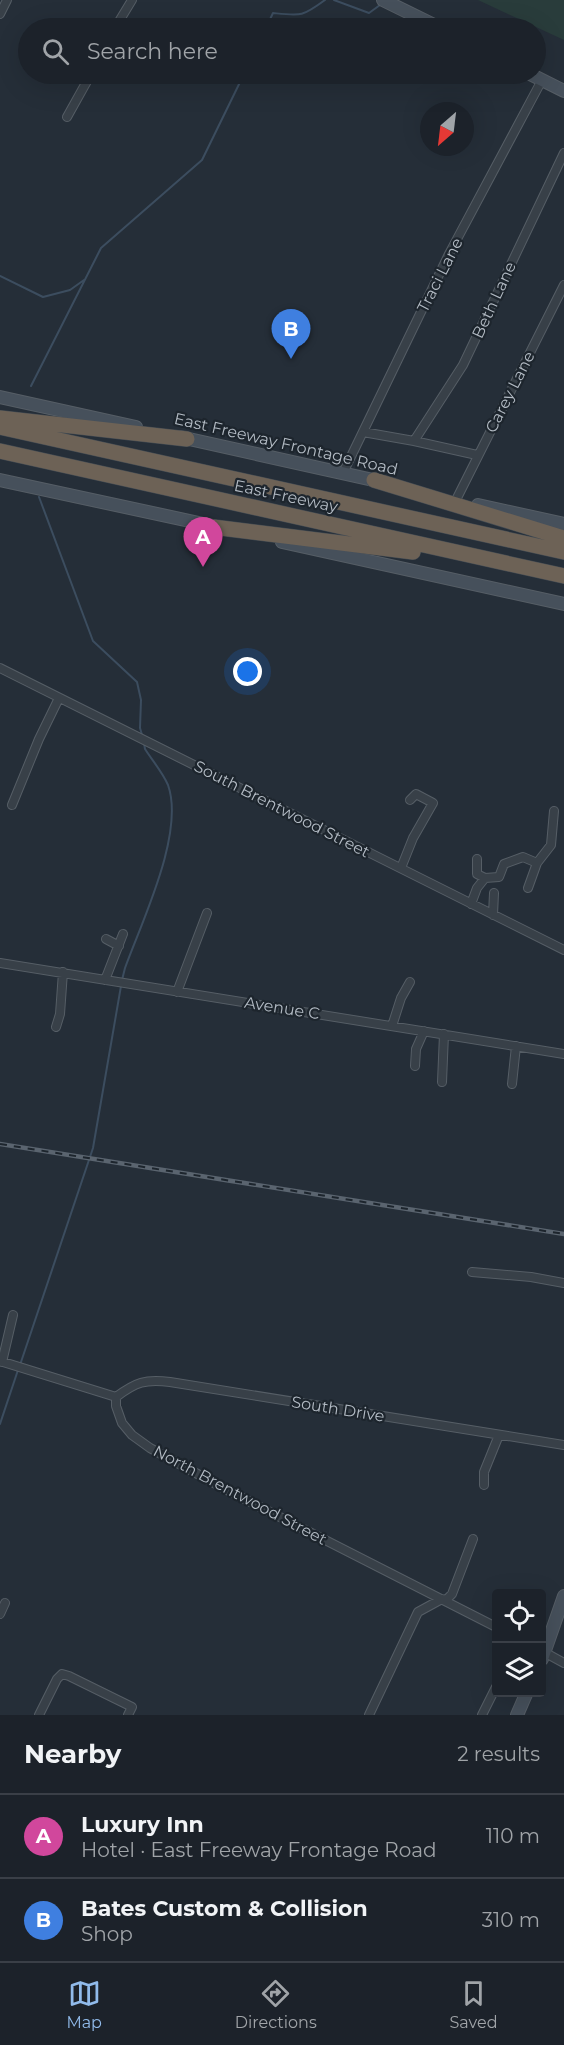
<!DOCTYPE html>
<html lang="en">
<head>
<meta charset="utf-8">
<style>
  :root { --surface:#1c222a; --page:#252a32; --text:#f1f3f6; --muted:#a0a4a8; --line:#3a3f47; --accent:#91bbeb }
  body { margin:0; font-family:Montserrat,sans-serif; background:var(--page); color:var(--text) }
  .controls { position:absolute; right:18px; bottom:18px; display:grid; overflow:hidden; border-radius:6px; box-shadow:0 6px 24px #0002 }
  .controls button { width:54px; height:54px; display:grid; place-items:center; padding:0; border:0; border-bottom:2px solid var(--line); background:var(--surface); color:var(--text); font:30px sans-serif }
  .compass { position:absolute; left:420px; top:102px; width:54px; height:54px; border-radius:50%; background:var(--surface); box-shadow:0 6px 24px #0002; rotate:208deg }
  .you { position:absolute; left:248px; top:672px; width:21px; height:21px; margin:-15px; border:4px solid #fff; border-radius:50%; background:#1a73e8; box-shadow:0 0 0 9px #1a73e833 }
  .badge { display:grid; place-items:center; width:39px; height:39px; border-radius:50%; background:var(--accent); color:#fff; font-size:20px; font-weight:700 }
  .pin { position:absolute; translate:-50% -50px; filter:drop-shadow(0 2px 3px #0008) }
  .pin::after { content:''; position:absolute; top:32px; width:21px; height:18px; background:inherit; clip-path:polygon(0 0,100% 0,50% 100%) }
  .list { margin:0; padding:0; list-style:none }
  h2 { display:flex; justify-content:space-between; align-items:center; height:78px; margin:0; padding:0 24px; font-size:26px }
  h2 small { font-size:20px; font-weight:400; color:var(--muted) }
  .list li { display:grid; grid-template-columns:39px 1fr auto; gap:18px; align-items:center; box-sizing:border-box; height:84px; padding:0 24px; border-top:2px solid var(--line) }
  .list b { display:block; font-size:22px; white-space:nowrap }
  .list p { margin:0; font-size:20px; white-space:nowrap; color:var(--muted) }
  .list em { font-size:20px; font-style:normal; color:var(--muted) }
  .icon { flex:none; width:33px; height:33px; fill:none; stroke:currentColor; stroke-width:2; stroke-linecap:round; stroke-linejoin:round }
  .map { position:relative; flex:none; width:564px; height:1715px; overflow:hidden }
  .search { position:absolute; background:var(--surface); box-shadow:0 6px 24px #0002; left:18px; right:18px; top:18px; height:66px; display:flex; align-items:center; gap:15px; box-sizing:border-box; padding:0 21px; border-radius:33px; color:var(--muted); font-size:22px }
  .sheet { height:246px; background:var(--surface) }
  nav { display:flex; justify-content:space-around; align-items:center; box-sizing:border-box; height:84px; border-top:2px solid var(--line); background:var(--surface); font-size:16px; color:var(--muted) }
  nav a { display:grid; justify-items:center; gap:3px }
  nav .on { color:var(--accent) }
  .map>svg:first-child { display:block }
  .green { fill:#293c3b }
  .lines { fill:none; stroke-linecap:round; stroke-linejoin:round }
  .stream { stroke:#3c4d5f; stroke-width:2 }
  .street-casing { stroke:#565e66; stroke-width:10 }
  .secondary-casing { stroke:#565e66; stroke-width:14 }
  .highway-casing { stroke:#434b53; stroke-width:16 }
  .street { stroke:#384048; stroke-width:8 }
  .secondary { stroke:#46505b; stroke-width:12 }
  .highway { stroke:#6d6256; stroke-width:15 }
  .rail-casing { stroke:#5a646f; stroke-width:4.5 }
  .rail { stroke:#1d252d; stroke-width:2; stroke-dasharray:7; stroke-linecap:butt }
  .labels { text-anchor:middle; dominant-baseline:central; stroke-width:4.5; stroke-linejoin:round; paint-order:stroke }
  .street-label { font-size:16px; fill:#b3bbc4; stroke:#1d252d }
</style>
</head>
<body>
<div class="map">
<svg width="564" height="1715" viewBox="0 0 564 1715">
  <rect width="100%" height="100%" fill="#252e38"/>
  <path class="green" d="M478,0H564V40Z"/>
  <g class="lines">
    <path class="stream" d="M334,0L369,13L380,5
      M266,28L273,13C301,16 302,17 325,0
      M0,276L43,297L70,290L84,280
      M31,386L101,248L202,160L244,74
      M39,497L93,641L137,682L141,700L140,728L142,735
      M122,980L125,968C142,921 185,833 168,785C163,773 152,760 145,749L144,743
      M20,1365L93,1148L121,986
      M0,1424L18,1370"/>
    <g class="street-casing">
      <path id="street" d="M0,14L7,0
        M115,28L132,0
        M67,117L91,74
        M363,432L414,441L477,455
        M414,441L463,365L564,153
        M343,473L449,254L542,80
        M456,500L564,285
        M0,668L564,950
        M12,805L39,739L59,698
        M477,859V874L485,878L499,877L504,864L523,857L537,863
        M401,868L413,838L433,803L416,794L410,800
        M528,888L537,863L551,845L554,811
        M471,904L477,888L485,878
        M493,915L494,893
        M106,939L119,946
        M0,963L564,1054
        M105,980L123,934
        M177,992L207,913
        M392,1026L401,998L410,982
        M56,1027L60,1014L63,972
        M415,1066L416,1049L424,1031
        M442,1082L444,1034
        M512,1084L516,1046
        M472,1272L531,1277L564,1283
        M0,1361L116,1397V1406L122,1423L132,1435L150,1448L225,1489L496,1627
        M2,1362L13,1315
        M116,1397C136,1382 145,1379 170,1382L564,1445
        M484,1485V1472L499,1435
        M0,1614L5,1603
        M542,1651L564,1663
        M39,1715L57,1679L62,1674L69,1676L132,1707L128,1715
        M369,1715L418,1612L440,1600L447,1599L452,1594L473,1539
        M482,1715L496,1687"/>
    </g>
    <g class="secondary-casing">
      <path id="secondary" d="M383,0L440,28
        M530,74L564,91
        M0,397L136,427
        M180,437L382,482
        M0,480L222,528
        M478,505L564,524
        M282,542L564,604
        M542,1659L564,1596
        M517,1715L527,1692"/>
    </g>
    <g class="highway-casing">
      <path id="highway" d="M0,418L187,439
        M0,427L564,552
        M0,451L564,576
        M374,480L564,538
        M213,527L413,552"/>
    </g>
    <use href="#street" class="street"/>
    <use href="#secondary" class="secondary"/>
    <use href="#highway" class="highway"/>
    <g class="rail-casing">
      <path id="rail" d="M0,1144L564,1234"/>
    </g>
    <use href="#rail" class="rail"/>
  </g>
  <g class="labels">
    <g class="street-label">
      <text transform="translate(440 275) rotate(-63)">Traci Lane</text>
      <text transform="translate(494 300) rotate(-65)">Beth Lane</text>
      <text transform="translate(510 392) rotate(-63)">Carey Lane</text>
      <text transform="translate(286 444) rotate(13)">East Freeway Frontage Road</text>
      <text transform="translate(286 496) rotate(12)">East Freeway</text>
      <text transform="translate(282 809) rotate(27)">South Brentwood Street</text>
      <text transform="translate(282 1008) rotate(9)">Avenue C</text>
      <text transform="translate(338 1409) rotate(9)">South Drive</text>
      <text transform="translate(240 1495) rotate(28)">North Brentwood Street</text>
    </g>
  </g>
</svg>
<div class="controls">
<button><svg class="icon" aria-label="locate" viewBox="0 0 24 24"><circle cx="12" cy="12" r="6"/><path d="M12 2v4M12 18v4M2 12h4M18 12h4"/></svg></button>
<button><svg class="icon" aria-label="layers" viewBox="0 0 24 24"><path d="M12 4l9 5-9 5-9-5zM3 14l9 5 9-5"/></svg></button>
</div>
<svg class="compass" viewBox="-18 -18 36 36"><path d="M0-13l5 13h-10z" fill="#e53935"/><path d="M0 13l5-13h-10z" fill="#a0a4a8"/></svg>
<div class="you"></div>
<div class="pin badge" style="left:203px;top:567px;background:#d1479c">A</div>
<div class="pin badge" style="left:291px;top:359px;background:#3f7fe0">B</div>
<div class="search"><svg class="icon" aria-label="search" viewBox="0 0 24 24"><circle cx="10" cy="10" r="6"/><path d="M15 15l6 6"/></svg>Search here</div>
</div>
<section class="sheet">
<h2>Nearby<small>2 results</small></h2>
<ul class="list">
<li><span class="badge" style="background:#d1479c">A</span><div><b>Luxury Inn</b><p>Hotel · East Freeway Frontage Road</p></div><em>110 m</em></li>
<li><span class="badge" style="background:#3f7fe0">B</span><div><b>Bates Custom &amp; Collision</b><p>Shop</p></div><em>310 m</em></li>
</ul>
</section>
<nav>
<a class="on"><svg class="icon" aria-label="map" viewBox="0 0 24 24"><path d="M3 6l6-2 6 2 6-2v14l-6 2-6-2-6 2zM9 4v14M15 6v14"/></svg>Map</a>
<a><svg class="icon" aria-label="directions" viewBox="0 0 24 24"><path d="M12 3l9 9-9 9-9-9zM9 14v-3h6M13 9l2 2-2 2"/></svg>Directions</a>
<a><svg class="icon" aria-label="saved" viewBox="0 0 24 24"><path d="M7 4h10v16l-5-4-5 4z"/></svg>Saved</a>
</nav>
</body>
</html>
